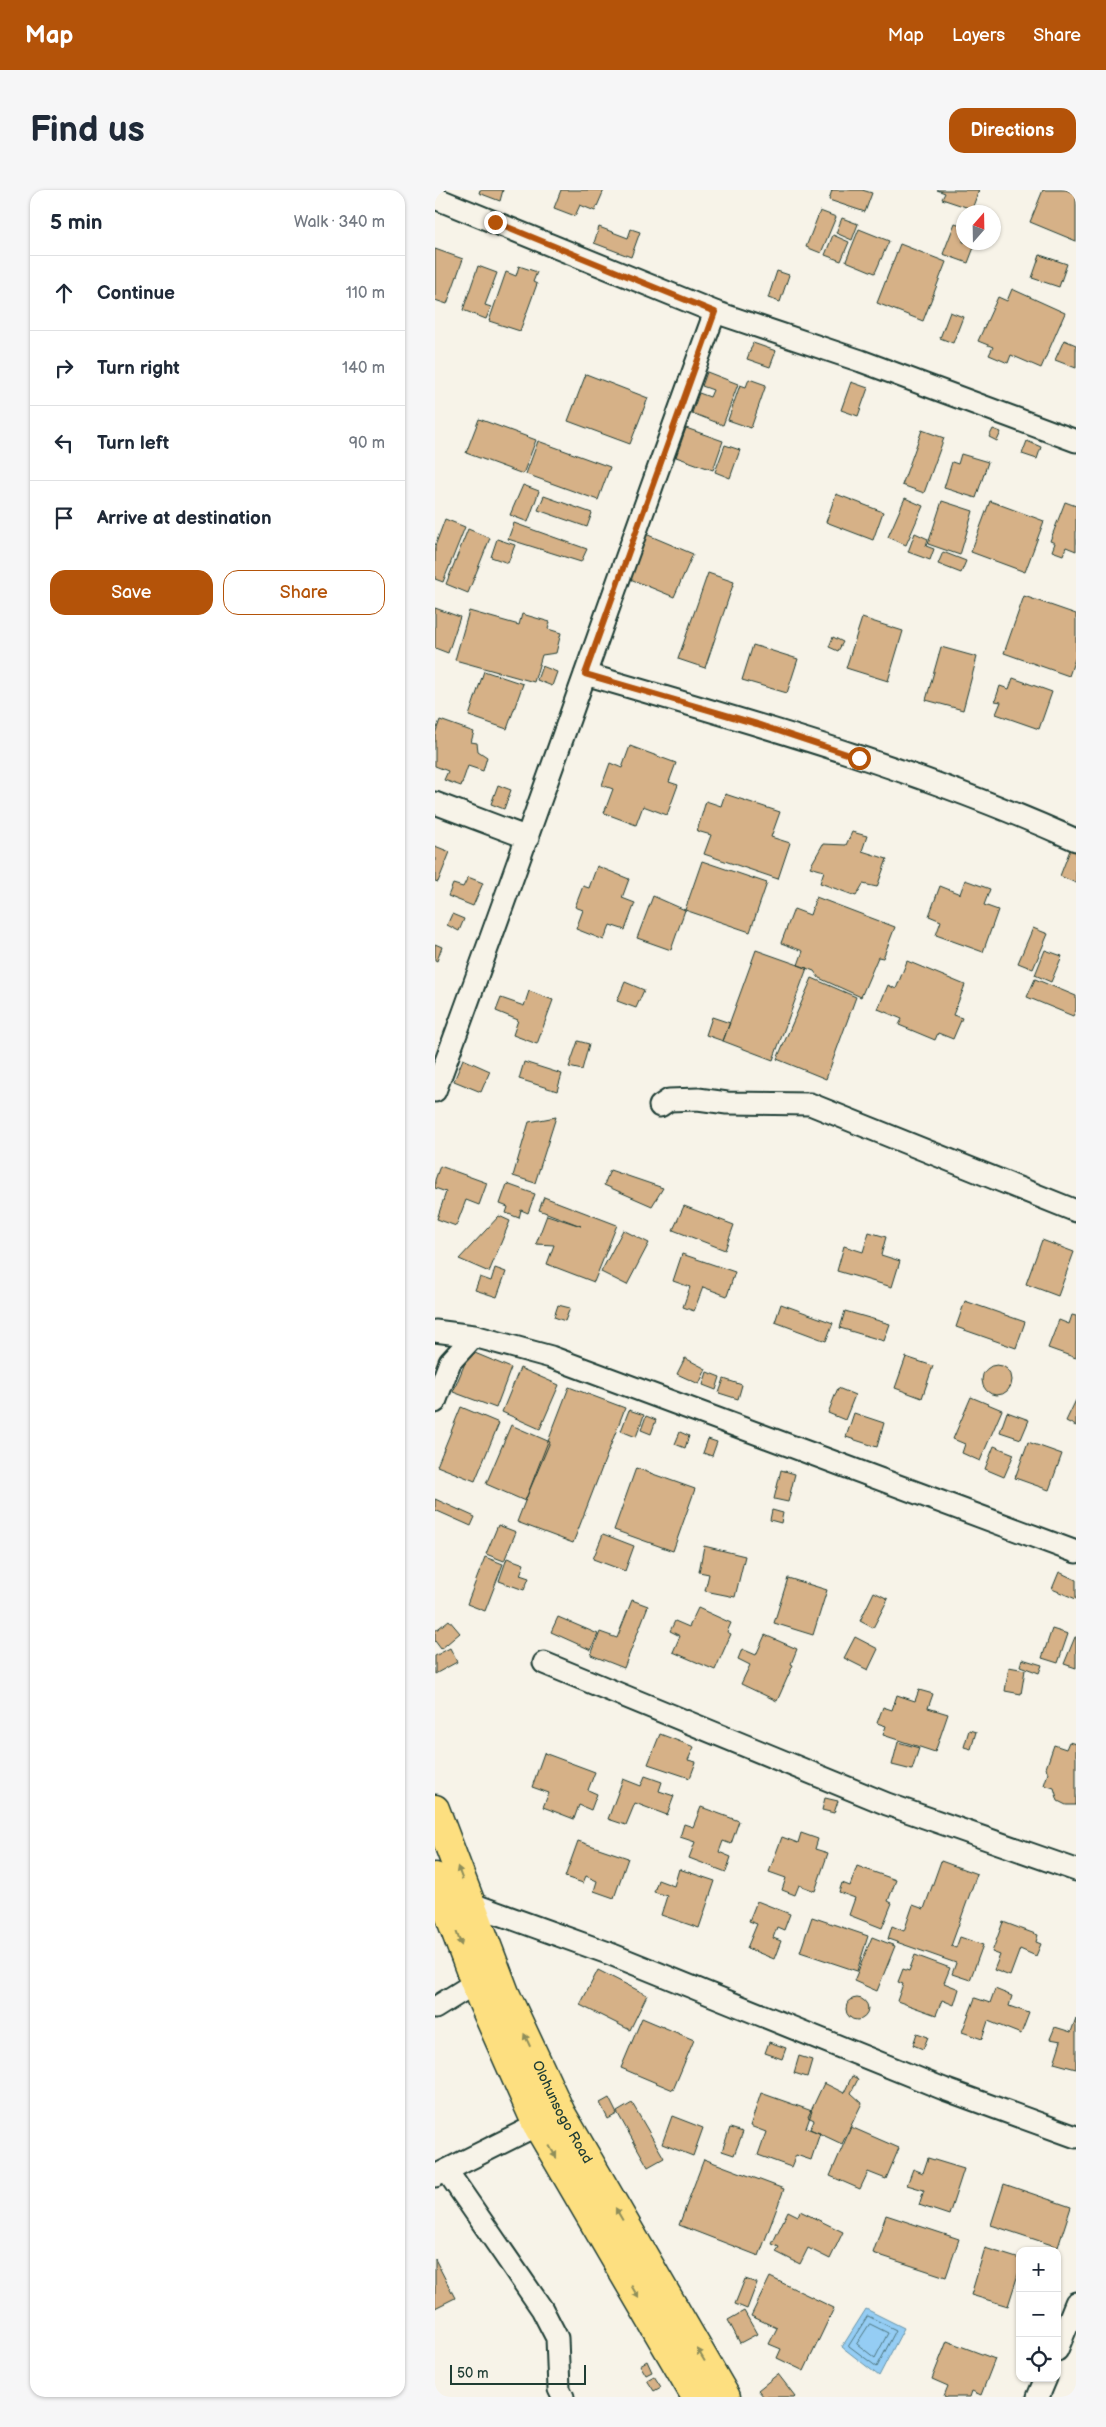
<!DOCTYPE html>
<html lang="en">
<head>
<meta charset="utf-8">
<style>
  :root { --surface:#fff; --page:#f6f6f7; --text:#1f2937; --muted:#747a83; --line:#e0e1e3; --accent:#b45309 }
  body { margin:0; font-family:"Balsamiq Sans",sans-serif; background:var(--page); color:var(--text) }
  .controls { position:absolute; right:15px; bottom:15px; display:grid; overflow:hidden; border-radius:10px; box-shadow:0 1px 4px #0004 }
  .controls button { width:45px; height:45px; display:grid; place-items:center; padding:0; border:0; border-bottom:1px solid var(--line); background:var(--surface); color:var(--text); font:25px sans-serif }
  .compass { position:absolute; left:521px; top:15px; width:45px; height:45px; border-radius:50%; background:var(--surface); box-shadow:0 1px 4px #0004; rotate:20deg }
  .scale { position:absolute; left:15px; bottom:12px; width:136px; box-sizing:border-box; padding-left:5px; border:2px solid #1f3d34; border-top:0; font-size:14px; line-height:18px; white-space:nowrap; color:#1f3d34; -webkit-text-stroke:4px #f7f3e8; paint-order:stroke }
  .stop { position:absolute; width:15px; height:15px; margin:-11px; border:4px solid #b45309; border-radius:50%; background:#fff }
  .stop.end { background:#b45309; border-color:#fff; box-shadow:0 1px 5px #0008 }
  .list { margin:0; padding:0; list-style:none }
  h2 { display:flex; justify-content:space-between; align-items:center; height:65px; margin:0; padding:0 20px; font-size:21px }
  h2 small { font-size:16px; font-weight:400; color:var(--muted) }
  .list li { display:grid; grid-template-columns:32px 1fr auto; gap:15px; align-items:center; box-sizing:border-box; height:75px; padding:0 20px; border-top:1px solid var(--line) }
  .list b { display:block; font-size:19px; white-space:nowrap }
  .list em { font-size:16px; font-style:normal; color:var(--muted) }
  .actions { display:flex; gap:10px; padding:15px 20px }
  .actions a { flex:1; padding:11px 0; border:1px solid var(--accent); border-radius:15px; text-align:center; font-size:18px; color:var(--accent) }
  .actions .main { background:var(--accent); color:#fff }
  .icon { flex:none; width:28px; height:28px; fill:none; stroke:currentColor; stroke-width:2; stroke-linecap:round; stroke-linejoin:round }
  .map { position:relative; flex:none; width:641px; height:2207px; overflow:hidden; border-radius:15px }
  header { display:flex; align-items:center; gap:30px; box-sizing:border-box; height:70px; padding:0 25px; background:var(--accent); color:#fff }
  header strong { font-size:24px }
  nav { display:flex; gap:28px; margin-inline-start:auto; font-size:18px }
  .intro { display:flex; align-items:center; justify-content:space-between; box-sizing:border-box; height:120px; padding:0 30px }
  h1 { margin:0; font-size:35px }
  .button { padding:12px 22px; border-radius:15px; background:var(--accent); color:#fff; font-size:18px; font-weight:700 }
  main { display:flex; gap:30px; padding:0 30px }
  aside { flex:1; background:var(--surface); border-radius:15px; box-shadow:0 1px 4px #0004 }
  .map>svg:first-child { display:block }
  .water { fill:#95cdf4; stroke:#6693a7 }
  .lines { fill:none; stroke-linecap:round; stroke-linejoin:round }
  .shore { stroke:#4e7781; stroke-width:1 }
  .building { fill:#d6b187; stroke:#1f3d34 }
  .minor-casing { stroke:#1f3d34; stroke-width:25 }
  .major-casing { stroke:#1f3d34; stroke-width:31 }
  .minor { stroke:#f7f3e8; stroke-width:21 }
  .major { stroke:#fddf80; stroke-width:28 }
  .oneway { fill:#8e8e5a }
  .route { stroke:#b45309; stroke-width:6 }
  .labels { text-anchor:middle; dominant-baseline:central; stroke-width:4.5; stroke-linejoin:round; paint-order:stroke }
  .street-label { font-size:14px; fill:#1f3d34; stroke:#f7f3e8 }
</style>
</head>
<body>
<header>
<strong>Map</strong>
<nav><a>Map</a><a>Layers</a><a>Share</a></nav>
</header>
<div class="intro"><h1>Find us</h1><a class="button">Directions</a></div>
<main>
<aside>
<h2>5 min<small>Walk · 340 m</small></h2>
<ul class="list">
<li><svg class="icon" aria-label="ahead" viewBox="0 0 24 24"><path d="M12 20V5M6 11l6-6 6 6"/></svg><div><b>Continue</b></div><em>110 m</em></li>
<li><svg class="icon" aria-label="right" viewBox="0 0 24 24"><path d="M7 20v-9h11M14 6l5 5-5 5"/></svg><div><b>Turn right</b></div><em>140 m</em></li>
<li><svg class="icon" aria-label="left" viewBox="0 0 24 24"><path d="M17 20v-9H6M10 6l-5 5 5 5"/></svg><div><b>Turn left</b></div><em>90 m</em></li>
<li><svg class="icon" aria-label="arrive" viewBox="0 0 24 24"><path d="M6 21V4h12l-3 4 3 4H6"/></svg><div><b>Arrive at destination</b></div></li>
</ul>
<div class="actions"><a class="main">Save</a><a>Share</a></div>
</aside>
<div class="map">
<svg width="641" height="2207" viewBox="0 0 641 2207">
  <rect width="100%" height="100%" fill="#f7f3e8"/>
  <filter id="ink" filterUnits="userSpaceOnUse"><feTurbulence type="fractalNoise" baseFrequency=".02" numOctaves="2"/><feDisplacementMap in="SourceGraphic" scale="10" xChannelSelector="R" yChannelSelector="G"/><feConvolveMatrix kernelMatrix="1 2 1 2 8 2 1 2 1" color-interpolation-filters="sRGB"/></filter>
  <g filter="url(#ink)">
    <path class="water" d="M431,2119L469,2138L444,2186L407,2157Z"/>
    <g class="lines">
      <path class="shore" d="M433,2126L461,2140L442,2177L414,2156Z
        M435,2134L453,2143L440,2168L422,2154Z"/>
    </g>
    <path class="building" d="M45,0H68L65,11L44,3Z
      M126,0H169L160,21L145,15L140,26L119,18Z
      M397,0H427L437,3L430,22L394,10Z
      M502,0H544L537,19L507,9L510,3Z
      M608,0H631L641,4V51L595,32Z
      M385,21L401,27L386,63L371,57Z
      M407,28L423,34L417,50L401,43Z
      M520,33L528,36V52H541L533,73L508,64Z
      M164,37L193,48L196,39L205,42L196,67L159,53Z
      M424,39L454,51L440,83L411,71Z
      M398,45L414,52L406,71L390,65Z
      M465,54L511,72L488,131L442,113Z
      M0,59L28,69L12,114L0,110Z
      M605,65L632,74L624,97L597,88Z
      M43,76L62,83L50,115L56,117L51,129L28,120Z
      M84,76L102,82L98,92L102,94L85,141L54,131L71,82L81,86Z
      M342,81L354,85L345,112L333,108Z
      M577,99L630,123L606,178L576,165L573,173L554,165L558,157L543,151L563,107L572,111Z
      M515,122L528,127L518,153L505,148Z
      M629,150L641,155V178L620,170Z
      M318,153L341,161L335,177L312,169Z
      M272,182L303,194L288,235L257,223L264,203L275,207L278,200L267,196Z
      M151,184L213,208L195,254L133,231Z
      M314,189L331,195L316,238L293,230L305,195L311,197Z
      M416,192L433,198L423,226L406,220Z
      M44,229L101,250L88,284L31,263Z
      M251,238L288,251L278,280L241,267Z
      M558,239L566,242L562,251L554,247Z
      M487,240L509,248L489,303L467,295Z
      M103,251L175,277L163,310L91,284Z
      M592,251L606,257L602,269L587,264Z
      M290,255L305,260L295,288L280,282Z
      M526,264L553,272L541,308L509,298L517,272L523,274Z
      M88,295L104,301L93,332L75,325Z
      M401,304L448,322L438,350L391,332Z
      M109,306L157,323L152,337L103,320Z
      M470,308L488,316L471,355L453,347Z
      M507,311L538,321L525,365L493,354Z
      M555,311L609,331L590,382L536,362Z
      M630,312L641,316V361L631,357L628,365L617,361L620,353L615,351Z
      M10,329L30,337L8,392L0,389V356Z
      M79,333L152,359L146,372L73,349Z
      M33,339L55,348L33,403L11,394Z
      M206,342L258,364L239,407L188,386Z
      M480,343L493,349L491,356L499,359L495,370L473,362Z
      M62,349L80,355L73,373L56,367Z
      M508,362L531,371L526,383L503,374Z
      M273,383L299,392L270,478L243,469Z
      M589,406L641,424V466L634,486L569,463Z
      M0,418L25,427L13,463L0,458Z
      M34,421L84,435L87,424L115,432L113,439L126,443L121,463L107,465L99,492L20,470Z
      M427,428L468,441L453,491L411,478Z
      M398,447L408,452L403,461L394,457Z
      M318,455L363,469L352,503L307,490Z
      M506,457L542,467L528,520L491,510Z
      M107,476L122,482L117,496L102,490Z
      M49,481L88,494L72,539L34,526Z
      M578,488L617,502L604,539L561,524L566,512L560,511L565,496L574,499Z
      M5,530L39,542L36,552L42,553L43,561L52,567L48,581L33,576L26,596L9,590L13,581L0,576V544Z
      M195,556L241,573L234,592L243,595L232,625L208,616L201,635L169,623L178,599L167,595L175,573L187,578Z
      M63,595L76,600L69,619L56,614Z
      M290,604L345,622L336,647L355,653L343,689L269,664L276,645L262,641L271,611L286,616Z
      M417,642L432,646L427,661L452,669L442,697L428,694L421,706L385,693L389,681L375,677L388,654L411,655Z
      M0,656L15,662L3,692L0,691Z
      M635,660L641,662V693L625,686Z
      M267,671L332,693L315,742L250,720Z
      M162,676L194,689L187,708L200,713L190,740L175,735L169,750L141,739L148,720L140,717L148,696L154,698Z
      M33,687L48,693L38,716L13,706L18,694L28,697Z
      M530,690L555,699L549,715L563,720L548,762L501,745L506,731L494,726L505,696L525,704Z
      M218,706L250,720L236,760L202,748Z
      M381,707L460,737L448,768L443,767L426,807L384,788L379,781L363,775L368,761L346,753L359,719L375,725Z
      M17,724L29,729L24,741L12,735Z
      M598,738L613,744L598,779L583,773Z
      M0,754L7,757L2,771L0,770Z
      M321,760L372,778L338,870L288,851Z
      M610,760L627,766L616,792L600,785Z
      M472,771L530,795L518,825L527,828L518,849L503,843L500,850L464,835L467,829L443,819L453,795L461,799Z
      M377,788L421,807L391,889L342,869Z
      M600,789L641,806V820L638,826L592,807Z
      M190,792L209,800L201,818L182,811Z
      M94,801L118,810L102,854L78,845L83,830L61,821L66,808L89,816Z
      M277,827L295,833L288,851L271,845Z
      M143,851L154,854L147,880L134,877Z
      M28,869L55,881L46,902L19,891Z
      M89,872L127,884L122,901L84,889Z
      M121,927L100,993L78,986L94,932Z
      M5,976L52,993L44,1015L31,1010L21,1036L2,1029L11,1002L0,998V990Z
      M175,980L228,998L217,1016L169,995Z
      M72,994L100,1004L93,1023L86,1020L84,1028L71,1023L73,1017L65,1014Z
      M109,1007L182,1035L159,1092L112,1074L119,1055L101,1054L112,1025L146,1036L104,1020Z
      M249,1016L299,1035L290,1060L238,1040Z
      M64,1026L75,1031L54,1082L24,1069Z
      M188,1040L214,1053L192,1095L166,1082Z
      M434,1042L451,1047L446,1065L465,1071L457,1097L402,1081L409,1056L428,1062Z
      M607,1050L639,1062L623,1106L591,1094Z
      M247,1064L300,1082L292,1106L268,1097L259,1121L248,1117L255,1097L238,1091Z
      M60,1078L71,1082L62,1107L40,1100L45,1087L56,1091Z
      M530,1111L590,1132L581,1158L521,1137Z
      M346,1114L398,1133L391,1151L340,1132Z
      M123,1115L135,1118L130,1131L119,1127Z
      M410,1121L455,1134L449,1151L405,1138Z
      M637,1125L641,1126V1168L613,1158L624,1130L634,1134Z
      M35,1161L76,1178L61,1218L18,1202Z
      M471,1167L498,1176L487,1208L460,1198Z
      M250,1168L271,1179L264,1194L242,1184Z
      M547 1190a15 15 0 1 1 30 0a15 15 0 1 1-30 0Z
      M85,1178L124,1195L105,1239L67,1222Z
      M272,1182L285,1187L281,1200L268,1195Z
      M289,1189L307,1195L303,1209L284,1203Z
      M134,1197L190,1218L138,1353L82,1332Z
      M403,1198L420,1205L410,1230L393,1223Z
      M536,1207L567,1220L545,1271L527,1263L530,1254L518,1249Z
      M641,1210V1236L631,1231Z
      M26,1217L64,1233L40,1291L2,1276Z
      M194,1220L209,1225L201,1247L186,1241Z
      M572,1222L594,1230L586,1249L565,1242Z
      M419,1223L449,1233L442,1257L411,1247Z
      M211,1226L221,1230L216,1244L206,1240Z
      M76,1235L115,1252L90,1311L51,1294Z
      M245,1242L254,1246L250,1258L240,1254Z
      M273,1249L282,1252L277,1266L268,1263Z
      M593,1252L627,1264L614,1300L580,1288Z
      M559,1256L579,1264L569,1287L550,1279Z
      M201,1278L260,1299L238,1361L179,1340Z
      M346,1280L360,1284L353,1312L339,1309Z
      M0,1309L40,1327L36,1336L0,1320Z
      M337,1320L348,1323L346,1333L335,1330Z
      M63,1335L81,1342L69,1371L51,1364Z
      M168,1344L199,1356L190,1381L158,1369Z
      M269,1356L310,1366L300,1407L270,1401L274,1384L264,1382Z
      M50,1367L68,1374L50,1421L32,1414Z
      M72,1368L89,1374L85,1385L94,1388L89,1400L64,1391Z
      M624,1382L641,1390V1409L617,1399Z
      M353,1388L392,1400L378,1445L339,1433Z
      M439,1402L453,1409L438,1438L425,1431Z
      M197,1410L213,1416L189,1478L156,1465L165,1442L182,1448Z
      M263,1418L296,1433L292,1442L296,1444L280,1480L238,1462L245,1446L235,1441L240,1431L254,1437Z
      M123,1427L163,1444L156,1460L116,1442Z
      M14,1430L25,1443L6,1459L0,1451V1441Z
      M617,1439L633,1444L623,1473L607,1468Z
      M330,1445L362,1459L356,1474L358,1475L342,1511L306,1494L315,1475L303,1469L307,1459L321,1465Z
      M420,1447L443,1459L433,1480L409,1468Z
      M640,1447H641V1478L629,1474Z
      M15,1458L22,1472L0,1484V1466Z
      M587,1469L607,1475L604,1483L585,1476Z
      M574,1477L590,1480L586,1504L570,1501Z
      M484,1500L498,1504L493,1518L513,1524L500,1562L448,1545L451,1536L442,1533L448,1517L457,1520L462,1505L480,1511Z
      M534,1540L541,1542L536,1559L529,1557Z
      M225,1544L259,1557L253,1570L261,1572L255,1588L213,1574Z
      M463,1552L484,1558L477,1580L457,1575Z
      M634,1552L641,1554V1615H631L623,1611L619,1598L609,1595L613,1583L611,1578L619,1555L631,1559Z
      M109,1563L160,1582L153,1600L162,1604L156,1620L144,1615L139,1629L108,1617L114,1603L97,1597Z
      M210,1586L227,1592L224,1601L239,1606L232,1625L200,1613L191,1635L173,1629L188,1589L206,1596Z
      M390,1608L403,1611L399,1623L387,1620Z
      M266,1617L304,1631L296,1654L288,1651L284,1662L296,1667L291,1682L254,1668L260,1652L245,1647L249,1634L258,1637Z
      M366,1643L383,1649L380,1659L393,1663L380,1701L364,1695L360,1705L347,1700L351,1688L334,1682L347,1647L363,1653Z
      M143,1651L193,1668L179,1708L159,1701L162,1691L151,1686L148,1693L130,1687Z
      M506,1671L542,1684L516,1756L521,1758L525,1747L548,1755L535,1790L517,1784L521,1773L453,1749L457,1736L469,1741L478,1715L489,1719Z
      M422,1676L461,1690L453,1711L457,1713L447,1738L414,1725L420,1708L404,1702L407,1693L415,1696Z
      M244,1679L280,1691L264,1738L226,1725L232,1706L219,1702L223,1690L239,1696Z
      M322,1711L355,1724L349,1740L342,1737L338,1748L346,1751L339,1769L312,1758L322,1734L314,1731Z
      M377,1727L433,1746L422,1781L365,1762Z
      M568,1732L603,1745L601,1752L606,1754L601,1766L585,1759L575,1786L559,1780L565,1765L557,1762Z
      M437,1747L460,1756L442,1801L419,1791Z
      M480,1765L515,1778L509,1793L524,1799L519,1815L507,1810L501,1825L462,1811L468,1794L463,1792L468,1779L474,1781Z
      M163,1780L212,1805L195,1840L145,1815Z
      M560,1799L577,1806L574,1816L594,1823L586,1844L553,1831L547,1849L527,1842L540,1808L555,1813Z
      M411 1819a11 11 0 1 1 22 0a11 11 0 1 1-22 0Z
      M207,1828L259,1850L238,1900L186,1878Z
      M641,1828V1879L619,1873L626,1851L615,1849L620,1837L636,1842Z
      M482,1843L493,1847L488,1859L478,1855Z
      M334,1852L351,1858L347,1869L330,1863Z
      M364,1866L377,1870L372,1887L359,1883Z
      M417,1886L423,1889L416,1903L427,1913L407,1954L375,1939L379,1930L373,1927L389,1893L409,1903Z
      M326,1903L377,1921L371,1938L385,1943L376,1970L361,1965L356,1977L323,1965L331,1942L315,1936Z
      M174,1908L182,1924L173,1929L165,1913Z
      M197,1913L229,1968L213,1977L182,1922Z
      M237,1926L268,1938L258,1966L227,1954Z
      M416,1937L464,1958L451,1989L433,1982L425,1999L395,1986Z
      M295,1938L308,1942L299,1965L287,1961Z
      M493,1968L529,1979L514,2025L484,2015L489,2000L472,1995L478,1979L488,1983Z
      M269,1969L349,1999L324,2066L244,2035Z
      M569,1994L636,2017L623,2057L556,2035Z
      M353,2021L363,2026L365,2021L408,2042L395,2069L373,2058L365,2074L341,2062L344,2057L337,2054Z
      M451,2025L524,2049L511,2087L438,2063Z
      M550,2058L585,2069V2078L573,2116L536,2105Z
      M0,2069L20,2108L0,2118Z
      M335,2087L399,2118L369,2181L342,2168L346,2159L334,2154L342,2138L316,2126Z
      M310,2089L322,2093L312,2119L300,2114Z
      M309,2121L322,2144L305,2153L293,2130Z
      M512,2151L560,2169L546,2205L537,2201L535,2207H511L509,2206L513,2196L497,2189Z
      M212,2171L217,2182L211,2185L205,2175Z
      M343,2184L360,2206L359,2207H329L323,2200Z
      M219,2186L226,2197L219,2201L212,2190Z"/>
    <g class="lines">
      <g class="minor-casing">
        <path id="minor" d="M0,8L280,122L426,171L641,251
          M150,484C315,532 484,579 641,650
          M0,613L93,648
          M0,901C96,642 185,381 280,122
          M225,916L234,910L263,909L292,913L375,914L641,1021
          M0,1141L39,1146L116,1167L641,1362
          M0,1212L15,1172L39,1146
          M109,1473L452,1614L641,1680
          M37,1714L173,1763L509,1899L641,1947
          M0,1818L40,1793
          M12,1981L107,2119L122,2148L124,2199L128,2207
          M0,1986L102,1935
          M622,2160L641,2113
          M603,2207L611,2188"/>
      </g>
      <g class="major-casing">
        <g id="major">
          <path id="s1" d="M0,1619L70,1803L126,1923L291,2207"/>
          <path d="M0,1687L46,1809L102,1935L261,2207"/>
        </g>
      </g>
      <use href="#minor" class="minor"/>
      <use href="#major" class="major"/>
    </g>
    <defs><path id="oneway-solid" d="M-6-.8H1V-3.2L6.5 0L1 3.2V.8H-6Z" transform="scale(1.25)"/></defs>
    <g class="oneway">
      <use href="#oneway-solid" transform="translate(25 1683) rotate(-111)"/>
      <use href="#oneway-solid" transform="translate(24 1749) rotate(70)"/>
      <use href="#oneway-solid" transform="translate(92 1850) rotate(-115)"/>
      <use href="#oneway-solid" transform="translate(118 1962) rotate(60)"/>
      <use href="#oneway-solid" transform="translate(184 2024) rotate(-120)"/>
      <use href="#oneway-solid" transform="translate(200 2102) rotate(60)"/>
      <use href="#oneway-solid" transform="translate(266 2165) rotate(-121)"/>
    </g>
  </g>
  <g class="lines" filter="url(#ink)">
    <path class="route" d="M60,32L280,122L150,484L322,534L424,568"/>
  </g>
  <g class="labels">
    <g class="street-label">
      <text stroke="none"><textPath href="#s1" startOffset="329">Olohunsogo Road</textPath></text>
    </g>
  </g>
</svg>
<div class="controls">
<button>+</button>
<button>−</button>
<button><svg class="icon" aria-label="locate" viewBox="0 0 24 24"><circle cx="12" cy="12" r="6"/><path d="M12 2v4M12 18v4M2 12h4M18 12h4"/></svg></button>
</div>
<svg class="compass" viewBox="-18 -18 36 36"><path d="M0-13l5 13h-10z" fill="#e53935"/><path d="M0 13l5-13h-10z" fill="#747a83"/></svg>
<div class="scale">50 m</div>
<div class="stop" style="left:424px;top:568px"></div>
<div class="stop end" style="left:60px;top:32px"></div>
</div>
</main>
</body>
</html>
